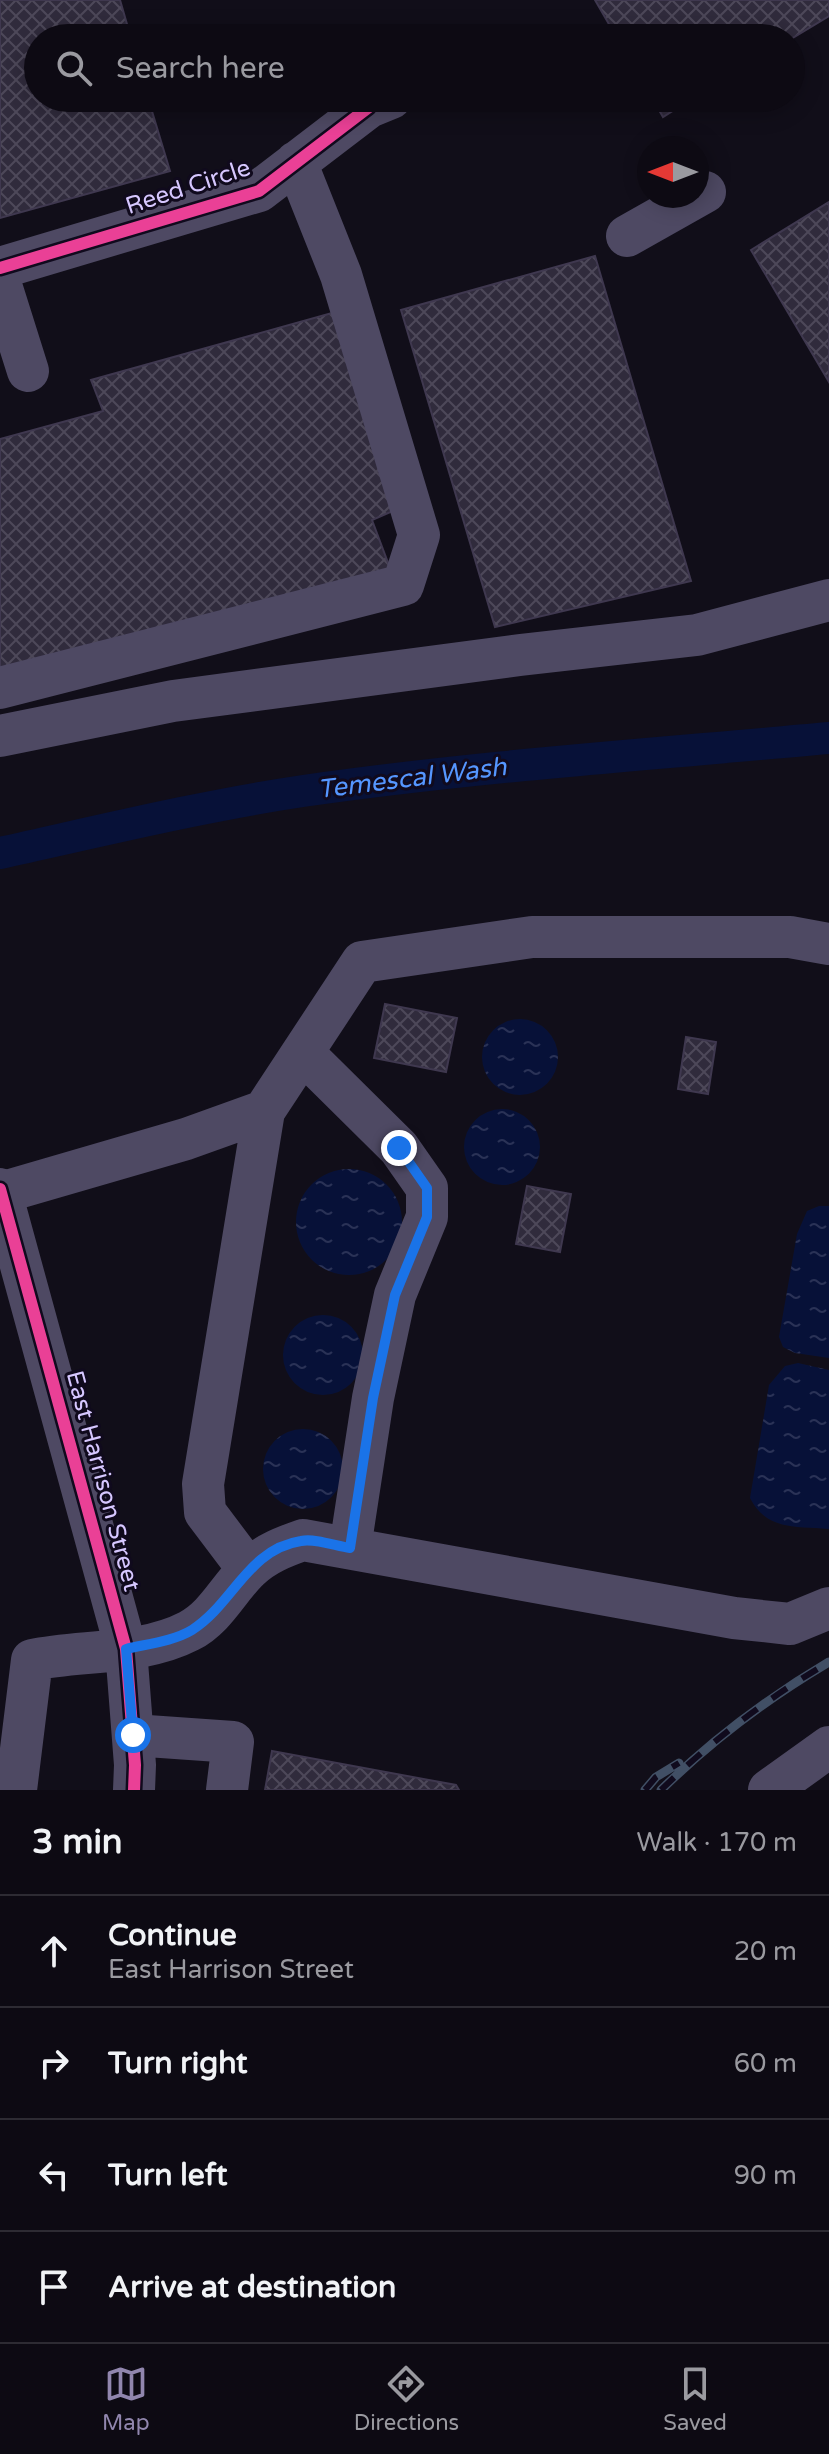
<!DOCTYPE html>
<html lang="en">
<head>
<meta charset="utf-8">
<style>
  :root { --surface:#0d0a13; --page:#1b1821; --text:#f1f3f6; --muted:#9a9aa0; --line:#2d2b33; --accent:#9186ae }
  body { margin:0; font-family:"Varela Round",sans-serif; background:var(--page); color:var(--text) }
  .compass { position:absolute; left:637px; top:136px; width:72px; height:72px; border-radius:50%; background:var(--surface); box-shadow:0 4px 20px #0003; rotate:270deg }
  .stop { position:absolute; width:24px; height:24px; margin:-18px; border:6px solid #1a73e8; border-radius:50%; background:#fff }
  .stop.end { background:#1a73e8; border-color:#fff; box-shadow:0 2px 8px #0008 }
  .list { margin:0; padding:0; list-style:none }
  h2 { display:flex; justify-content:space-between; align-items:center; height:104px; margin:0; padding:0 32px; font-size:34px }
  h2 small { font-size:26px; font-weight:400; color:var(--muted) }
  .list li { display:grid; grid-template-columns:52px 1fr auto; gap:24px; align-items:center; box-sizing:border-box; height:112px; padding:0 32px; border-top:2px solid var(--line) }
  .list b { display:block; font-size:30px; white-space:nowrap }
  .list p { margin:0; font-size:26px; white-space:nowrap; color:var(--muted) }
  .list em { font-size:26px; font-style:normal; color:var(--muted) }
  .icon { flex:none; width:44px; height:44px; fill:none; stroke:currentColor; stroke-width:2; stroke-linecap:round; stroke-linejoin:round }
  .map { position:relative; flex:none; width:829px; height:1790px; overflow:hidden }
  .search { position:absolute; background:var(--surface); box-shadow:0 4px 20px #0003; left:24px; right:24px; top:24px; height:88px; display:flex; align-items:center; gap:20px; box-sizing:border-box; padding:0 28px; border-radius:44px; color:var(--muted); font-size:30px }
  .sheet { height:552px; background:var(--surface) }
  nav { display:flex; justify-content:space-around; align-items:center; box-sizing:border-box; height:112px; border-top:2px solid var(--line); background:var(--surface); font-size:22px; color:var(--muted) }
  nav a { display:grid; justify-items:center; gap:4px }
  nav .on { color:var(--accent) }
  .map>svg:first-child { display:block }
  .water { fill:url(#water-ripples) }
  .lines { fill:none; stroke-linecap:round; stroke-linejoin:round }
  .canal { stroke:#071138; stroke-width:32 }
  .building { fill:url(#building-cross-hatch); stroke:#3f384f; stroke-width:2 }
  .minor { stroke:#4e4963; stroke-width:42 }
  .rail-casing { stroke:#414f65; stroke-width:9 }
  .rail { stroke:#100a1d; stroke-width:6; stroke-dasharray:18; stroke-linecap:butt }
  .cycleway-casing { stroke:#100a1d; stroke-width:17 }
  .cycleway { stroke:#ea4096; stroke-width:12 }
  .route { stroke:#1a73e8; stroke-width:10 }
  .labels { text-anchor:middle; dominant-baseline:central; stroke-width:6; stroke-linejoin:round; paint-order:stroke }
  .street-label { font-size:24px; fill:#d6c7ff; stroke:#100a1d }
  .water-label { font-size:26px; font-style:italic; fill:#5596ff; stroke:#100a1d }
</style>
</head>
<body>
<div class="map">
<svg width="829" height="1790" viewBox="0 0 829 1790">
  <defs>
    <pattern id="water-ripples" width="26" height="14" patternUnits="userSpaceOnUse" patternTransform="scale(2)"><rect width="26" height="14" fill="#071138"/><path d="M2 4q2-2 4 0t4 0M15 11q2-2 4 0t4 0" fill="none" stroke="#2a3256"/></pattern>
    <pattern id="building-cross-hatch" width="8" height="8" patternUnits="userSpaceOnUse" patternTransform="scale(2)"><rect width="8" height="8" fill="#302b3c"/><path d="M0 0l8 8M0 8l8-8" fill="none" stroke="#4d4859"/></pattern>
  </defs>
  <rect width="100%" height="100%" fill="#110e19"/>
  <path class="water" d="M482 1057a38 38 0 1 1 76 0a38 38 0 1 1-76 0Z
    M464 1147a38 38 0 1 1 76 0a38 38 0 1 1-76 0Z
    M296 1222a53 53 0 1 1 106 0a53 53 0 1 1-106 0Z
    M819,1206H829V1358L795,1353L783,1347L779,1337L797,1234L807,1211Z
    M283 1355a40 40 0 1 1 80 0a40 40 0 1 1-80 0Z
    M798,1363L829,1370V1529C796,1526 767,1531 750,1498L769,1385L785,1366Z
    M263 1469a40 40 0 1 1 80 0a40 40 0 1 1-80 0Z"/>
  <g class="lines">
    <path class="canal" d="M0,853C100,831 202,806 303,791C478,766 654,754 829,738"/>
  </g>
  <path class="building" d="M0,0H120L131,38H38V98H148L170,171L0,218Z
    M595,0H829V16L791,39L617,38Z
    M652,98H693L663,117Z
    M829,202V382L751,250Z
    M595,256L691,581L495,627L401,310Z
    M332,313L393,511L372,520L393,576L0,686V439L103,411L91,380Z
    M385,1004L457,1018L446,1072L374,1058Z
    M686,1037L716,1042L708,1094L678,1089Z
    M527,1186L571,1194L560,1252L516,1244Z
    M272,1751L456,1785L459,1790H265Z"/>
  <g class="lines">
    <path class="minor" d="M627,236L705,192
      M0,268L259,191L369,107L391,98
      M0,282L28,371
      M0,688L403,585L419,535L341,275L296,162
      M0,736L173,701L520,655L697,635L829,600
      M303,1053L399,1148L427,1188V1217L395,1295L373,1398L350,1548
      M0,1189L126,1649L135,1765L134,1790
      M0,1193L186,1139L264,1111L362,962L532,937H790L829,944
      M248,1569L205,1512L203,1484L264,1111
      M133,1735L233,1742L227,1790
      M16,1790L32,1660C82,1650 143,1655 189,1631C216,1617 228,1589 249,1569C265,1554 283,1547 303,1540L734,1618L790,1624L829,1608
      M769,1790L829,1747"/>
    <g class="rail-casing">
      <path id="rail" d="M645,1790L656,1777L679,1763
        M661,1790C712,1740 768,1698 829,1662"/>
    </g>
    <use href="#rail" class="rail"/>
    <g class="cycleway-casing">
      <path id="cycleway" d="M0,268L259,191L369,107
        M0,1189L126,1649L135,1765L134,1790"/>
    </g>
    <use href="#cycleway" class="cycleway"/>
  </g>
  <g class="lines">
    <path class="route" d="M133,1735L126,1649C147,1644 174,1641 192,1630C233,1604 248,1549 301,1541C315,1538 336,1546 350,1548L373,1398L395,1295L427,1217V1188L399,1148"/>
  </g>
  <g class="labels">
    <g class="street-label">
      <text transform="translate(188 187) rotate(-18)">Reed Circle</text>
      <text transform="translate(103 1481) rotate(75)">East Harrison Street</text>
    </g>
    <g class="water-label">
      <text transform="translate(412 778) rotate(-7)">Temescal Wash</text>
    </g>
  </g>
</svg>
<svg class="compass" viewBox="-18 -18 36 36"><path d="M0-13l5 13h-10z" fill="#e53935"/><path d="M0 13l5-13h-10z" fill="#9a9aa0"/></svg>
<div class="stop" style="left:133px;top:1735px"></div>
<div class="stop end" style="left:399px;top:1148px"></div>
<div class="search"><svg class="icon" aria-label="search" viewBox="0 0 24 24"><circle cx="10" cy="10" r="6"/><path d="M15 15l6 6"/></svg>Search here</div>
</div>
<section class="sheet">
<h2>3 min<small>Walk · 170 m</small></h2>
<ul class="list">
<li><svg class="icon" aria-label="ahead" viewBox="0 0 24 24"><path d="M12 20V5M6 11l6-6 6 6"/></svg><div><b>Continue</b><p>East Harrison Street</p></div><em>20 m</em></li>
<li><svg class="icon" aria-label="right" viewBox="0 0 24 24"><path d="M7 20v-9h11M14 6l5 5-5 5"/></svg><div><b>Turn right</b></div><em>60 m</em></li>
<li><svg class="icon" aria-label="left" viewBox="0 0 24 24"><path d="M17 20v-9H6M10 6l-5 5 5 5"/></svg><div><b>Turn left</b></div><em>90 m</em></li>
<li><svg class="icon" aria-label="arrive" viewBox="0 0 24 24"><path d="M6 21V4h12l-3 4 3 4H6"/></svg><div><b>Arrive at destination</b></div></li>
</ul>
</section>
<nav>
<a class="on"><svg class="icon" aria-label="map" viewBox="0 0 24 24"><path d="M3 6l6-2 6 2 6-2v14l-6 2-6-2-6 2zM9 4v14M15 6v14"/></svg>Map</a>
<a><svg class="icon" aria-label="directions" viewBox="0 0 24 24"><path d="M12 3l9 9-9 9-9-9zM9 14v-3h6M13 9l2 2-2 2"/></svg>Directions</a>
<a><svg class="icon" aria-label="saved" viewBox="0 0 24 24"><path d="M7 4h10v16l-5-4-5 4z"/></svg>Saved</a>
</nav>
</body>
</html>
